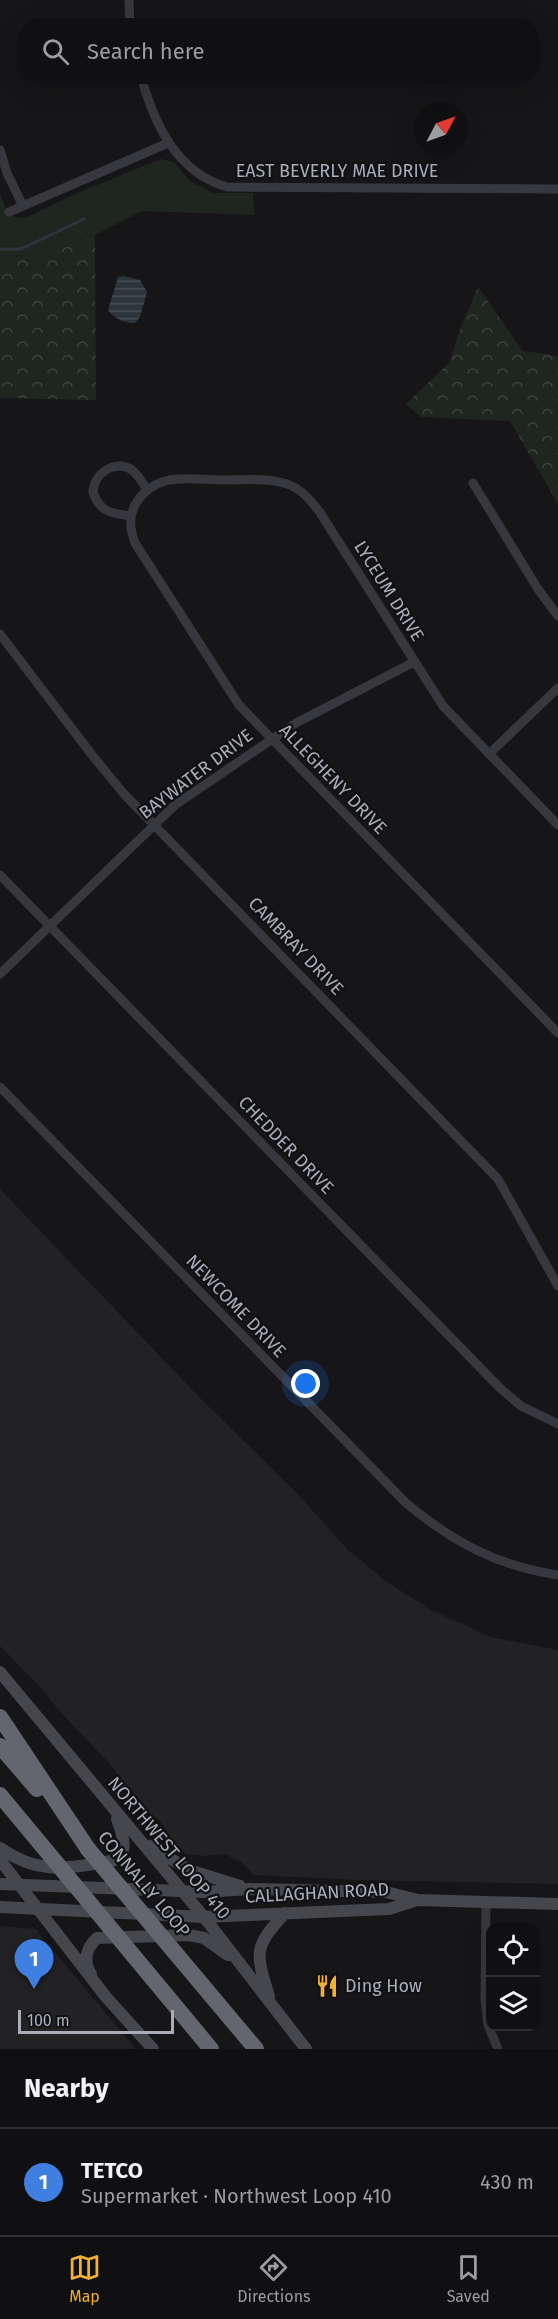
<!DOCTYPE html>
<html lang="en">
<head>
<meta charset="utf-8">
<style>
  :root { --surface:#101012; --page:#1e1e20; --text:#f1f3f6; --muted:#9c9d9f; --line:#303032; --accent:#f2b134 }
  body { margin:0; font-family:"Fira Sans",sans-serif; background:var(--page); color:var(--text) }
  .controls { position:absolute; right:18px; bottom:18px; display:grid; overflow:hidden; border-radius:12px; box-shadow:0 6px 24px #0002 }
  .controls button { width:54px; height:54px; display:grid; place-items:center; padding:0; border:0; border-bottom:2px solid var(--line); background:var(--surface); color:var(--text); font:30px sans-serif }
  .compass { position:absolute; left:414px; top:102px; width:54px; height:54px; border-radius:50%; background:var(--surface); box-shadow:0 6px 24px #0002; rotate:49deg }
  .scale { position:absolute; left:18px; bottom:15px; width:156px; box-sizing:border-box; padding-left:6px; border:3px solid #a8adb8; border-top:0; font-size:16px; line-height:21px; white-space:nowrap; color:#a8adb8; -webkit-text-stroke:4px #111113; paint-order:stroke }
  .you { position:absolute; left:306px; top:1384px; width:21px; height:21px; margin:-15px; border:4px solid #fff; border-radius:50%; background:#1a73e8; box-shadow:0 0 0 9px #1a73e833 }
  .badge { display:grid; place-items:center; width:39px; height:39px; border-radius:50%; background:var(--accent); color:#fff; font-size:20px; font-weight:700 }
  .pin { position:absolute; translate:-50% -50px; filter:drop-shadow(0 2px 3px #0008) }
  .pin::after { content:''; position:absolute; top:32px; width:21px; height:18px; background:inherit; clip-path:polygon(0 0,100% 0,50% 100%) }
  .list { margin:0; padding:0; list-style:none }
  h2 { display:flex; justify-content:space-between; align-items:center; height:78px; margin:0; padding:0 24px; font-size:26px }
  h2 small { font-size:20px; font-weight:400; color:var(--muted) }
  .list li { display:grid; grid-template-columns:39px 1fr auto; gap:18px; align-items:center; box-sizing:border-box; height:108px; padding:0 24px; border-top:2px solid var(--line) }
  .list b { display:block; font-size:22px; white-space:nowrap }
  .list p { margin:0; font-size:20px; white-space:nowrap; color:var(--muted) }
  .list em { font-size:20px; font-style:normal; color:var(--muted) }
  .icon { flex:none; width:33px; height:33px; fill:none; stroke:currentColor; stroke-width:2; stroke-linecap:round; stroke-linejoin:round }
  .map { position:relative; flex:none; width:558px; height:2049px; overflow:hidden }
  .search { position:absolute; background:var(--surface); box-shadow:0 6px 24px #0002; left:18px; right:18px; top:18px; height:66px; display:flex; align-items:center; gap:15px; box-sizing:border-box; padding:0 21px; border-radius:24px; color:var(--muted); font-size:22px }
  .sheet { height:186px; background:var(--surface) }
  nav { display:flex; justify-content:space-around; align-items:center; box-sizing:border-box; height:84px; border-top:2px solid var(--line); background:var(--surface); font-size:16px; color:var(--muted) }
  nav a { display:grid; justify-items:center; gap:3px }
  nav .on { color:var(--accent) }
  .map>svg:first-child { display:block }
  .built { fill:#222225 }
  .green { fill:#1e261f }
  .forest { fill:url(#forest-crowns) }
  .water { fill:url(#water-rules) }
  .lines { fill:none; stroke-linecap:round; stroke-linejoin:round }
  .stream { stroke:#2c353c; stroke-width:3 }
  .street { stroke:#37383d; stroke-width:9 }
  .secondary { stroke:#45474d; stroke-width:12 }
  .highway { stroke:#63666e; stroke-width:16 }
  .highway-bridge { stroke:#63666e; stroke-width:16 }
  .labels { text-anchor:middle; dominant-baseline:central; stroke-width:4.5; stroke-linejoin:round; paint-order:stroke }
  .street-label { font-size:18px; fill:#a8adb8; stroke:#111113 }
  .poi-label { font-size:18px; fill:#a8adb8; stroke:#111113; text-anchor:start }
</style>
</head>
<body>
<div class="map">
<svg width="558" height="2049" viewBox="0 0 558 2049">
  <defs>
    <pattern id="forest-crowns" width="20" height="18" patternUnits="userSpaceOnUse" patternTransform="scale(1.5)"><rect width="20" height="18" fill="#1e261f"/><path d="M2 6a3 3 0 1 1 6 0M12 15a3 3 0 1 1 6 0" fill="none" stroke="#3c433d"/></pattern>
    <pattern id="water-rules" width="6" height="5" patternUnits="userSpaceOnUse" patternTransform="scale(1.5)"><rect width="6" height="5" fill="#2c353c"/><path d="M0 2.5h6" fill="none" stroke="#485056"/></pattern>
  </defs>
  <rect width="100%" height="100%" fill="#161618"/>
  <path class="built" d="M0,1189L202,1400L295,1491L348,1550L387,1582L431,1610L491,1637L558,1650V1884L360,1880L254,1875L242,1863L225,1854L206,1856L186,1854L173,1842L161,1822L146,1811L109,1763L61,1713L43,1690L0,1646Z
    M0,1926L35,1929L136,2049H0Z"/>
  <path class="green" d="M161,159L174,162L190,181L214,193H253L254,215L142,211L95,235L41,254L0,257V194L9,216L25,218L77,193Z"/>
  <path class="forest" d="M95,235L96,400L0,398V257L41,254Z
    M478,287L523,351L558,356V504L510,421L421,417L406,404L449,363L461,327Z"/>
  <path class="water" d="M123,276L140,280L147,292L140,317L135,323C126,324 113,318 108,310L118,277Z"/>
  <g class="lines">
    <path class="stream" d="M0,249H21L84,219"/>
    <path class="street" d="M129,0L130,26
      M141,76C154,124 177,173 227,187L558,189
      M0,150L7,173L23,206
      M9,212L168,143
      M473,483L538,589L558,616
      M131,516C113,514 99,512 93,492C94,473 115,459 132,470C138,475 143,483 147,490
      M0,634L92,755L124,794L498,1179L558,1286
      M489,754L558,688
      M558,825L443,706L319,511C311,501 303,491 292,486C271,477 246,480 224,480C190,480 157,470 136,503C128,517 130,529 135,543L239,705L558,1033
      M0,875L500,1388L521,1406L558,1424
      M0,974L175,805L296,723L414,662
      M0,1087L406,1503C453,1542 497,1566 558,1575
      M486,1901L485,1999L488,2025L498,2049"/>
    <path class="secondary" d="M0,1672L204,1917L306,2049
      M150,1846L189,1870L240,1886
      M0,1848C40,1876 67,1868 112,1861C131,1854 122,1833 117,1819
      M0,1860L106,1997L153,2049
      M0,1884L205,1892L249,1889L386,1892L418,1900L558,1904
      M0,1907L204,1917L389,1909L417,1900
      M91,1974C83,1961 86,1948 97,1938L189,1935L204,1938L228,1955
      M269,1996C255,1952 254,1947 285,1913"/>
    <path class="highway" d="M0,1717L88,1849
      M0,1746L37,1789"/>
    <path class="highway-bridge" d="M0,1795L211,2049
      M88,1849L256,2049"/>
  </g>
  <defs>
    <g id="restaurant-bare" transform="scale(1.8)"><path d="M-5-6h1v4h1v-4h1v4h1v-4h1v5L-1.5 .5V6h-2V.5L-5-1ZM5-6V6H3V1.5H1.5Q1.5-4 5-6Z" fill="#f2b134" stroke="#111113" stroke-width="2.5" paint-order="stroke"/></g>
  </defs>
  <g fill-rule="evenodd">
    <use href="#restaurant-bare" x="327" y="1986"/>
  </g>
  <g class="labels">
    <g class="street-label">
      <text x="337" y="171">EAST BEVERLY MAE DRIVE</text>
      <text transform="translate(389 591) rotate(58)">LYCEUM DRIVE</text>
      <text transform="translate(196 774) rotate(-37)">BAYWATER DRIVE</text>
      <text transform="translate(333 779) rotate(46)">ALLEGHENY DRIVE</text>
      <text transform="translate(296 946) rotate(46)">CAMBRAY DRIVE</text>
      <text transform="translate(286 1145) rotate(46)">CHEDDER DRIVE</text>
      <text transform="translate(236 1306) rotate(46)">NEWCOME DRIVE</text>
      <text transform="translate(169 1848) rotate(50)">NORTHWEST LOOP 410</text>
      <text transform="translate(144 1884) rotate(50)">CONNALLY LOOP</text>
      <text transform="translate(317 1893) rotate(-3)">CALLAGHAN ROAD</text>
    </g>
    <g class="poi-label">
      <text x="345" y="1986">Ding How</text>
    </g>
  </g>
</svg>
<div class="controls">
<button><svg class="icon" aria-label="locate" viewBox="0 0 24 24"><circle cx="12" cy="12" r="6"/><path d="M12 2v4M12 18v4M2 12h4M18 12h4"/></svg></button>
<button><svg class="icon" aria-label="layers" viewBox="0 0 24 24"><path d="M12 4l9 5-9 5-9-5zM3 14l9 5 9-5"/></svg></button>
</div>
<svg class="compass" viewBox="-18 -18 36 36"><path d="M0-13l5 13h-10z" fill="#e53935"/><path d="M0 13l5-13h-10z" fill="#9c9d9f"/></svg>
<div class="scale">100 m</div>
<div class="you"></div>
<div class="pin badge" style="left:34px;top:1989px;background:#3f7fe0">1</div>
<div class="search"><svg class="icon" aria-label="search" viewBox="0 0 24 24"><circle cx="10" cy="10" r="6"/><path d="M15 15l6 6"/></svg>Search here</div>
</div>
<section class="sheet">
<h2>Nearby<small></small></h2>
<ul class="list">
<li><span class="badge" style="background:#3f7fe0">1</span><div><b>TETCO</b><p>Supermarket · Northwest Loop 410</p></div><em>430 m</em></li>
</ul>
</section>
<nav>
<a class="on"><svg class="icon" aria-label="map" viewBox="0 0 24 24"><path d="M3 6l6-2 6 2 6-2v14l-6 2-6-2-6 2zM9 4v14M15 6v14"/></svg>Map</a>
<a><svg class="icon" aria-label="directions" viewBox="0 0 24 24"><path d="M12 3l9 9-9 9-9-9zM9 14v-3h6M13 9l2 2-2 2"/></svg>Directions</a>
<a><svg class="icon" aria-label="saved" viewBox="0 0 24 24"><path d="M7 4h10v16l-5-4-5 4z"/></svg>Saved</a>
</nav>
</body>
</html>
